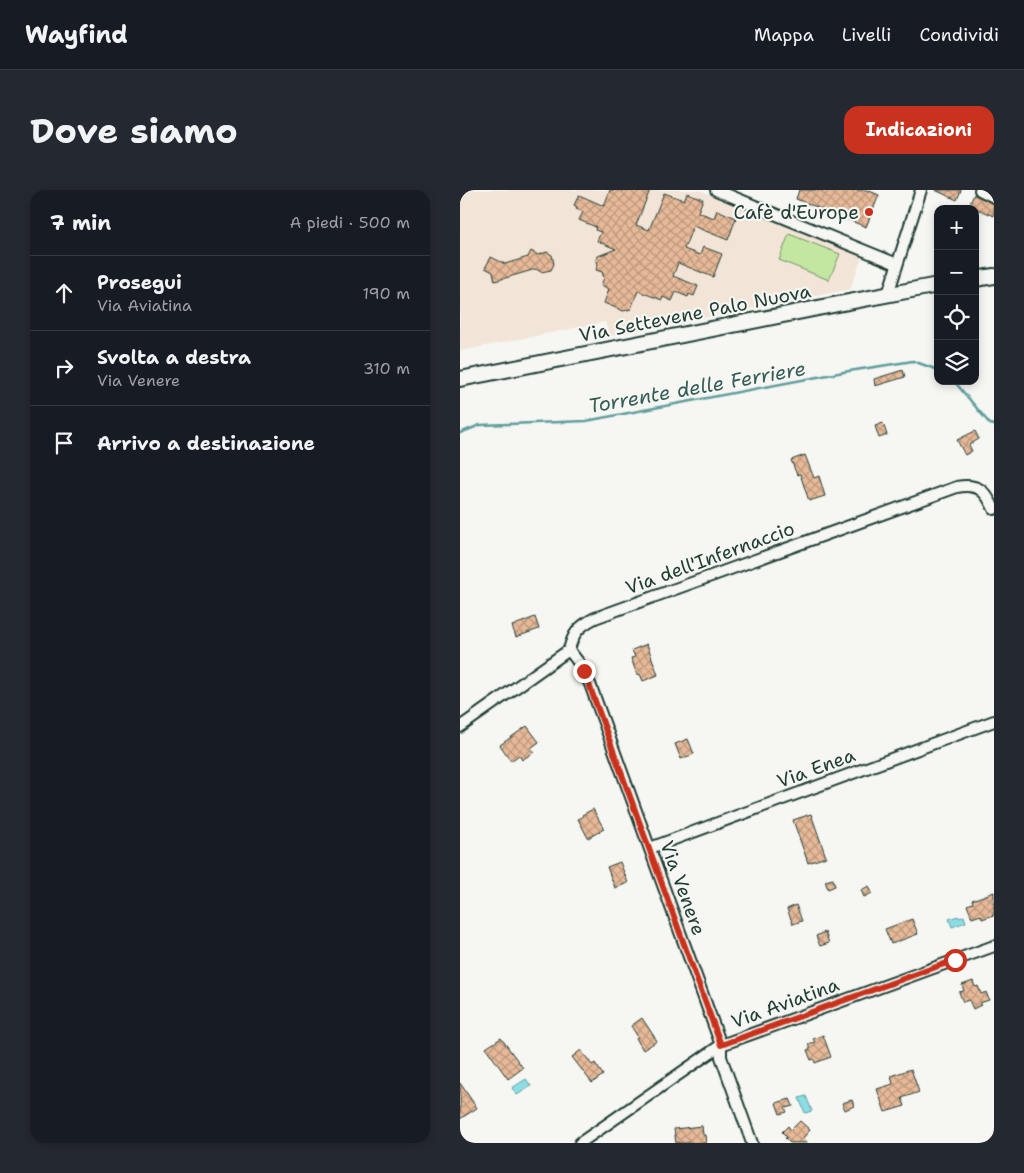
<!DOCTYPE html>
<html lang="it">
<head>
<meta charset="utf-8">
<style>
  :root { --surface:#171b24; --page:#242831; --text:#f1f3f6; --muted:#9ea1a6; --line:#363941; --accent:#c8321e }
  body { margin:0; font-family:"Shantell Sans",sans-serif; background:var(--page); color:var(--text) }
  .controls { position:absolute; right:15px; top:15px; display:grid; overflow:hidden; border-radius:10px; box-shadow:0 2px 8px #0003 }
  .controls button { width:45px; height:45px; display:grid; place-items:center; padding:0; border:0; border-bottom:1px solid var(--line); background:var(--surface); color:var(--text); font:25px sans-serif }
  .stop { position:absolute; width:15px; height:15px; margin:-11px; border:4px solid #c8321e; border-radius:50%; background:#fff }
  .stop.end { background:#c8321e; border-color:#fff; box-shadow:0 1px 5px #0008 }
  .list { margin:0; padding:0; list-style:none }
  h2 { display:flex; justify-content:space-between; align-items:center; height:65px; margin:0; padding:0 20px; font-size:21px }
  h2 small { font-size:16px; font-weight:400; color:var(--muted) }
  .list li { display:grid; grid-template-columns:32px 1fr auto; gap:15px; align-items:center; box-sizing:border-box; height:75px; padding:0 20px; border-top:1px solid var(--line) }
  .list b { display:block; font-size:19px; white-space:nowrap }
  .list p { margin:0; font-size:16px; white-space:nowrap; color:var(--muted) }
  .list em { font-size:16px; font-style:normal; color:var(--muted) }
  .icon { flex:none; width:28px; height:28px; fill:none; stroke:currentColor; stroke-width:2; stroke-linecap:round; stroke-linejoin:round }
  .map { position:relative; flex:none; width:534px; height:953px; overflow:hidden; border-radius:15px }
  header { display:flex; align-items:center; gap:30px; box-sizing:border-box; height:70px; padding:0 25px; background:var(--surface); border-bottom:1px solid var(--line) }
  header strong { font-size:24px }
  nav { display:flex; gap:28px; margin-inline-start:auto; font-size:18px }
  .intro { display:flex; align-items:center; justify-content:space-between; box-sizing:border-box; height:120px; padding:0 30px }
  h1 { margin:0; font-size:35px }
  .button { padding:12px 22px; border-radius:15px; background:var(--accent); color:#fff; font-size:18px; font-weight:700 }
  main { display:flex; gap:30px; padding:0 30px }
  aside { flex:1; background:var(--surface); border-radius:15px; box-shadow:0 2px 8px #0003 }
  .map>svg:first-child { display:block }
  .built { fill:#f2e4d7 }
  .pitch { fill:#c3e7a0; stroke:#71926a }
  .water { fill:#8cdde5; stroke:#609d9e }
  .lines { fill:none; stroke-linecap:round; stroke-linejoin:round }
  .stream { stroke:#609d9e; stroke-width:2.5 }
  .building { fill:url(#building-cross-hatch); stroke:#1f3d34 }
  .street-casing { stroke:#1f3d34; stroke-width:14 }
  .secondary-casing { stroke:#1f3d34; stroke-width:18 }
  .street { stroke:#f6f6f2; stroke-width:10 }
  .secondary { stroke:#f6f6f2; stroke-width:14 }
  .route { stroke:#c8321e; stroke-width:6 }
  .poi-dot { fill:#c8321e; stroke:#f6f6f2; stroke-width:2 }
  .labels { text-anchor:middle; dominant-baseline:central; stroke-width:4.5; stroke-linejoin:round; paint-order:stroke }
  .poi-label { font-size:19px; fill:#1f3d34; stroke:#f6f6f2; text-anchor:end }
  .street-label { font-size:19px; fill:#1f3d34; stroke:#f6f6f2 }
  .water-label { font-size:20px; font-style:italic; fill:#355d57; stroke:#f6f6f2 }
</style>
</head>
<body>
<header>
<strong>Wayfind</strong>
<nav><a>Mappa</a><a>Livelli</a><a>Condividi</a></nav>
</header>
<div class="intro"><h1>Dove siamo</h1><a class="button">Indicazioni</a></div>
<main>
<aside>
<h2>7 min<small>A piedi · 500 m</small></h2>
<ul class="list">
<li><svg class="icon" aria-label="ahead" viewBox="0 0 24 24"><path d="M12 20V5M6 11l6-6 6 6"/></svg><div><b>Prosegui</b><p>Via Aviatina</p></div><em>190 m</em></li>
<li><svg class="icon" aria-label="right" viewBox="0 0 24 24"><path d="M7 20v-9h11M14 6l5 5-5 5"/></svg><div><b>Svolta a destra</b><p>Via Venere</p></div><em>310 m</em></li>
<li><svg class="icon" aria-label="arrive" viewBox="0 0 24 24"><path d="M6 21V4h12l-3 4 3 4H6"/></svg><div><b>Arrivo a destinazione</b></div></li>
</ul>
</aside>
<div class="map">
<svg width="534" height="953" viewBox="0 0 534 953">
  <defs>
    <pattern id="building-cross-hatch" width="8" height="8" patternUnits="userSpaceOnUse" patternTransform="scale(1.25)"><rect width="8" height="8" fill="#e8b998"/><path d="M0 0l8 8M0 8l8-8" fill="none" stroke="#bb987d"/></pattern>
  </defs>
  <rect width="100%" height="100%" fill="#f6f6f2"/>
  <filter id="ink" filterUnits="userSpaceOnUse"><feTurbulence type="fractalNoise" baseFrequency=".02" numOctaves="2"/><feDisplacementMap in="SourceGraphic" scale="10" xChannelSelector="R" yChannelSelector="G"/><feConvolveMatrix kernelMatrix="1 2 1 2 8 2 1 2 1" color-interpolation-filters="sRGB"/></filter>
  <g filter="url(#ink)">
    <path class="built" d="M0,0H239L402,67L390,99L150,146L145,132L0,161Z"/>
    <path class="pitch" d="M329,44L380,64L369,90L319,70Z"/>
    <path class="water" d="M498,726L499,728L504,726L506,732L492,737L489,729Z
      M66,889L71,896L57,905L52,898Z
      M346,906L352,921L345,923L339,908Z"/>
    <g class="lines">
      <path class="stream" d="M494,191L530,234L534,235
        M0,243L20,235L126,231L389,181L453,171L478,180"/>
    </g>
    <path class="building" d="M150,0H190L176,35L189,40L204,3L224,10L227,3L243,9L238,22L254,28L257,20L276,28L268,50L233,36L224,59L240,65L243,57L262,64L253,87L218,73L213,86L238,96L234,106L229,104L228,107L216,102L212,111L203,107L202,110L178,101L171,119L163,121L144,113L149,99L141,95L144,88L142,82L136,80L138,74L136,69L138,66L156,59L137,51L141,42L135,40L136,37L119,30L123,22L116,19L117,17L114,15L119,5L144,16Z
      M339,0H407L419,5L406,37L336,9Z
      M475,0H501L497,10Z
      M514,4L517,6L534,14V26L509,16Z
      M71,61L78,65L87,62L92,65L94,74L91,80L81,82L76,79L35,91L33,82L25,78L31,67L45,74L68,67Z
      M443,180L445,187L415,196L414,189Z
      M423,233L427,245L419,248L415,236Z
      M515,241L519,249L509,255L512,261L505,265L497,250Z
      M345,265L354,288L359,286L365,306L349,311L340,284L337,285L331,270Z
      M75,427L79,439L56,447L52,436Z
      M187,454L198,485L183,491L180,484L177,485L171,468L175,467L172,460Z
      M67,536L79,552L71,558L74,562L62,570L59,565L51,571L40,555Z
      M228,549L234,564L221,569L215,554Z
      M133,619L144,639L128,648L118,629L123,626L122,625Z
      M351,624L366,667L348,673L333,630Z
      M160,672L168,693L155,698L147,677Z
      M373,689L375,696L368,699L365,691Z
      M409,696L412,703L404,707L401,700Z
      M534,702V725L522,729L521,725L512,728L507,715L513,713L512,710Z
      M336,715L342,731L333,734L327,719Z
      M452,729L458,744L431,754L425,739Z
      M365,742L369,753L360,756L356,746Z
      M513,791L515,797L518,796L521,804L526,802L529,810L520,813L521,815L513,819L509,810L503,812L499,802L504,801L502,795Z
      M182,828L197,851L183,860L176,848L178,847L171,836Z
      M363,845L371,867L355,873L354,869L351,870L347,860L350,859L348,854L355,852L353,849Z
      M41,848L63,878L48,889L26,858Z
      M121,860L132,875L135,873L143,885L132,893L112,867Z
      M451,879L459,902L442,908L445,916L425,922L417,899L433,894L431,886Z
      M0,893L17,918L0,929Z
      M330,909L333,916L325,918L327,922L320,924L316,913Z
      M392,910L394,916L385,920L382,913Z
      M340,931L350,940L343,948L348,953H330L325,948L327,947L322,942L328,936L331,940Z
      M242,936L243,945H245L246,953H216L214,939Z"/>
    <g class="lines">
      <g class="street-casing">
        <path id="street" d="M256,0L437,74
          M520,0L534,7
          M428,104L461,0
          M109,460L119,473L130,494L261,855V867L292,953
          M0,537L109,460C113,443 119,436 135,428L497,297C518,293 526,301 534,319
          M190,658L534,531
          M120,953L261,855L534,756"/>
      </g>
      <g class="secondary-casing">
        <path id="secondary" d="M515,89L534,86
          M0,189L378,114L478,95"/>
      </g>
      <use href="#street" class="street"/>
      <use href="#secondary" class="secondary"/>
    </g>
  </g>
  <g class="lines" filter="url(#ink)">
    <path class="route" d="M124,481L261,855L495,770"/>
  </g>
  <circle class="poi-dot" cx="409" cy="22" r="5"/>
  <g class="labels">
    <g class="poi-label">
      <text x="399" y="22">Cafè d'Europe</text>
    </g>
    <g class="street-label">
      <text transform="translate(235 123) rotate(-11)">Via Settevene Palo Nuova</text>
      <text transform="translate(250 368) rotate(-20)">Via dell'Infernaccio</text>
      <text transform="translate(356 578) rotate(-20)">Via Enea</text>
      <text transform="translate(223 698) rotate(70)">Via Venere</text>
      <text transform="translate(325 813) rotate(-20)">Via Aviatina</text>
    </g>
    <g class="water-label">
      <text transform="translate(237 197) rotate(-10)">Torrente delle Ferriere</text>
    </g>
  </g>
</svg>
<div class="controls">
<button>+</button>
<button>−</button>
<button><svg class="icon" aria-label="locate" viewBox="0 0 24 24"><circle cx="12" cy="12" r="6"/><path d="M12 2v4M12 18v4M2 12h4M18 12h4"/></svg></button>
<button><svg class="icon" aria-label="layers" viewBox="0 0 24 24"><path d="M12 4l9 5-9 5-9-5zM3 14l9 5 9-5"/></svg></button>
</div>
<div class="stop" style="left:495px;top:770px"></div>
<div class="stop end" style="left:124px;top:481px"></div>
</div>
</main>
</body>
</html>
